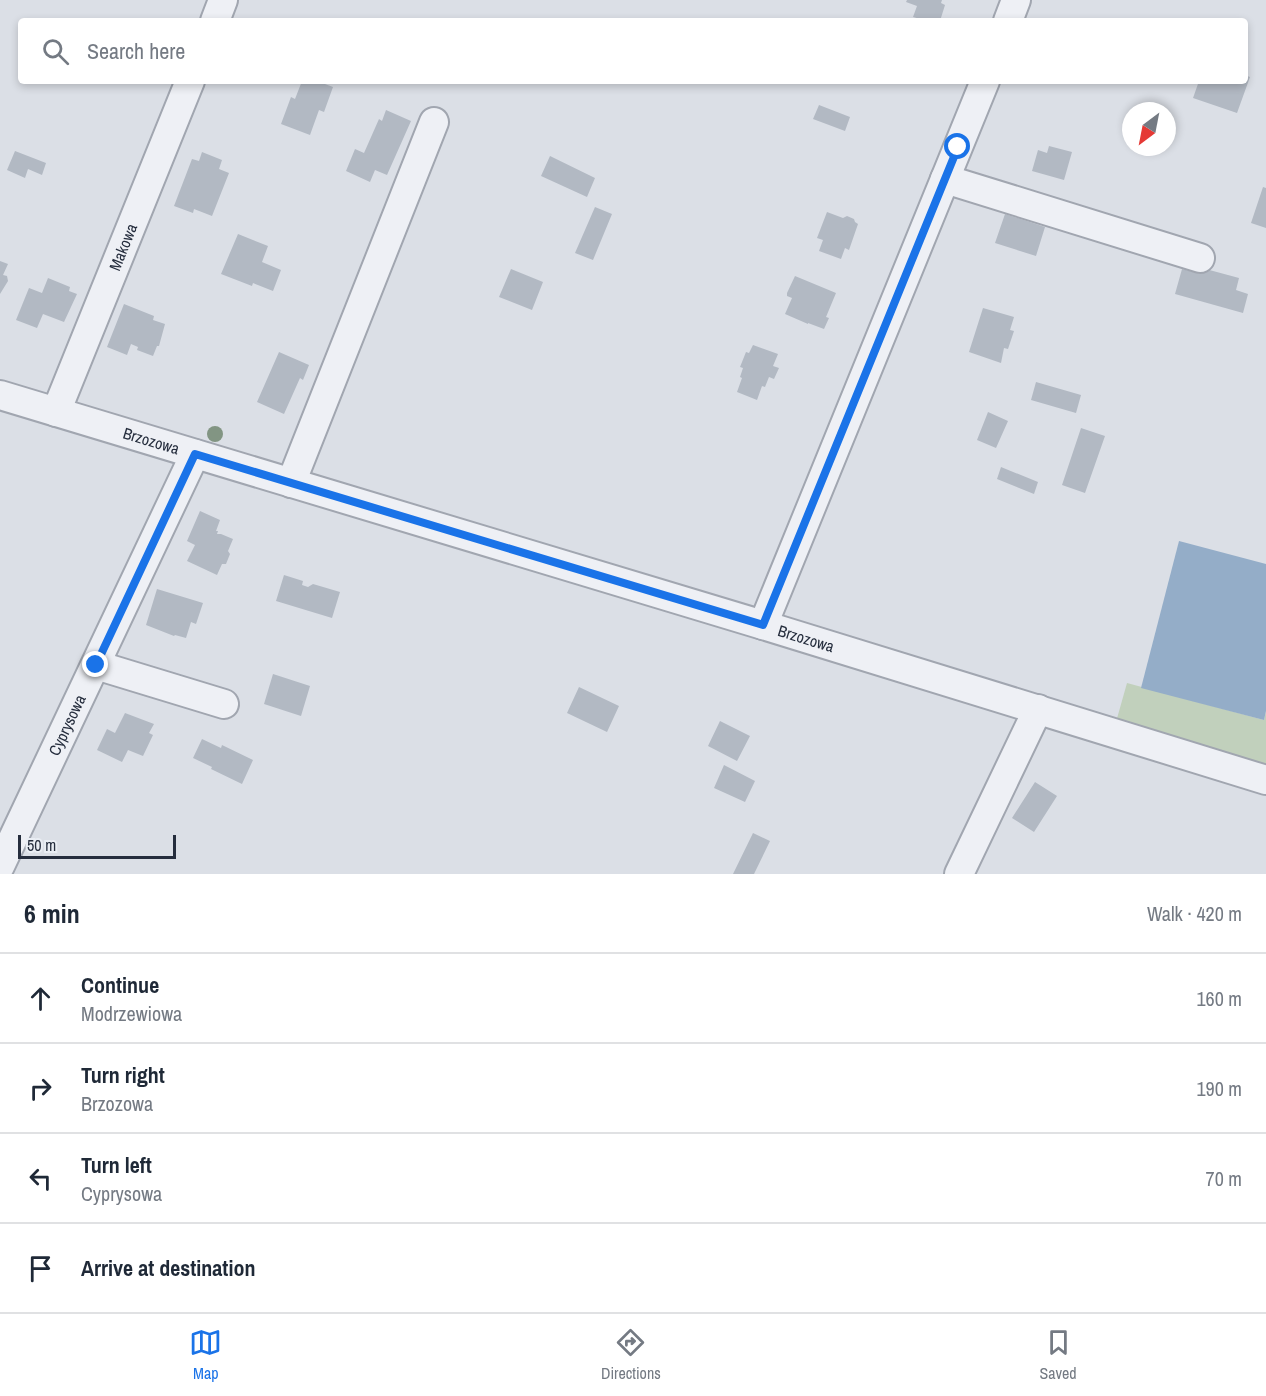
<!DOCTYPE html>
<html lang="en">
<head>
<meta charset="utf-8">
<style>
  :root { --surface:#fff; --page:#f6f6f7; --text:#1f2937; --muted:#747a83; --line:#e0e1e3; --accent:#1a73e8 }
  body { margin:0; font-family:"Archivo Narrow",sans-serif; background:var(--page); color:var(--text) }
  .compass { position:absolute; left:1122px; top:102px; width:54px; height:54px; border-radius:50%; background:var(--surface); box-shadow:0 3px 9px #0003; rotate:212deg }
  .scale { position:absolute; left:18px; bottom:15px; width:158px; box-sizing:border-box; padding-left:6px; border:3px solid #252d3d; border-top:0; font-size:16px; line-height:21px; white-space:nowrap; color:#252d3d; -webkit-text-stroke:4px #eaeef4; paint-order:stroke }
  .stop { position:absolute; width:18px; height:18px; margin:-14px; border:4px solid #1a73e8; border-radius:50%; background:#fff }
  .stop.end { background:#1a73e8; border-color:#fff; box-shadow:0 2px 6px #0008 }
  .list { margin:0; padding:0; list-style:none }
  h2 { display:flex; justify-content:space-between; align-items:center; height:78px; margin:0; padding:0 24px; font-size:26px }
  h2 small { font-size:20px; font-weight:400; color:var(--muted) }
  .list li { display:grid; grid-template-columns:39px 1fr auto; gap:18px; align-items:center; box-sizing:border-box; height:90px; padding:0 24px; border-top:2px solid var(--line) }
  .list b { display:block; font-size:22px; white-space:nowrap }
  .list p { margin:0; font-size:20px; white-space:nowrap; color:var(--muted) }
  .list em { font-size:20px; font-style:normal; color:var(--muted) }
  .icon { flex:none; width:33px; height:33px; fill:none; stroke:currentColor; stroke-width:2; stroke-linecap:round; stroke-linejoin:round }
  .map { position:relative; flex:none; width:1266px; height:874px; overflow:hidden }
  .search { position:absolute; background:var(--surface); box-shadow:0 3px 9px #0003; left:18px; right:18px; top:18px; height:66px; display:flex; align-items:center; gap:15px; box-sizing:border-box; padding:0 21px; border-radius:6px; color:var(--muted); font-size:22px }
  .sheet { height:438px; background:var(--surface) }
  nav { display:flex; justify-content:space-around; align-items:center; box-sizing:border-box; height:84px; border-top:2px solid var(--line); background:var(--surface); font-size:16px; color:var(--muted) }
  nav a { display:grid; justify-items:center; gap:3px }
  nav .on { color:var(--accent) }
  .map>svg:first-child { display:block }
  .green { fill:#c1d0bc }
  .water { fill:#94adc8 }
  .building { fill:#b2b9c3 }
  .lines { fill:none; stroke-linecap:round; stroke-linejoin:round }
  .minor-casing { stroke:#a1a6b0; stroke-width:32 }
  .minor { stroke:#eef0f5; stroke-width:28 }
  .tree { fill:#829583 }
  .route { stroke:#1a73e8; stroke-width:8 }
  .labels { text-anchor:middle; dominant-baseline:central; stroke-width:4.5; stroke-linejoin:round; paint-order:stroke }
  .street-label { font-size:16px; fill:#252d3d; stroke:#eaeef4 }
</style>
</head>
<body>
<div class="map">
<svg width="1266" height="874" viewBox="0 0 1266 874">
  <rect width="100%" height="100%" fill="#dbdfe6"/>
  <path class="green" d="M1127,683L1264,720L1266,712V767L1116,722Z"/>
  <path class="water" d="M1179,541L1266,564V711L1264,720L1141,688Z"/>
  <path class="building" d="M907,0H942L941,3L945,5L940,21H927L913,17L917,6L906,2Z
    M1245,75L1250,77L1237,113L1193,98L1199,81H1245Z
    M302,81H317L333,87L324,112L319,110L310,135L281,124L291,97L295,99Z
    M819,105L850,117L845,131L813,119Z
    M386,110L411,121L387,175L375,170L370,182L346,171L355,149L364,153L379,119L382,121Z
    M1049,146L1072,152L1064,180L1032,171L1038,150L1047,153Z
    M15,151L46,163L42,175L28,169L25,178L7,170Z
    M202,152L222,160L219,169L229,173L212,216L194,209L193,213L174,206L192,159L199,161Z
    M550,156L595,178L587,197L541,176Z
    M1263,187L1266,188V228L1251,223Z
    M595,207L612,214L593,260L575,253Z
    M827,212L843,218L847,216L854,219L855,222L858,224L849,250L845,248L841,259L819,251L823,240L817,238Z
    M1005,214L1045,227L1036,256L995,243Z
    M238,234L268,246L262,262L281,270L273,291L253,283L252,286L221,274Z
    M0,261L8,264L3,275L7,276L8,281L0,294Z
    M1202,268L1239,278L1236,290L1248,294L1243,313L1175,294L1182,269L1201,274Z
    M511,269L543,282L532,310L499,297Z
    M795,276L836,293L826,317L829,318L824,329L808,323V324L785,314L792,298L787,296V293Z
    M48,278L70,287L69,291L77,294L64,322L43,314L37,328L16,320L29,288L42,293Z
    M124,304L154,316L153,320L165,324L159,346H157L153,356L137,350L138,347L131,344L127,355L107,347Z
    M983,308L1014,317L1010,330L1014,331L1008,349L1004,348L1001,363L969,352Z
    M753,345L778,354L773,366L779,368L774,379L769,377L765,387L762,386L757,400L737,392L742,378L740,377L743,368L740,367L746,352L749,353Z
    M279,352L309,365L303,380L300,378L284,414L257,402Z
    M1036,382L1081,395L1076,413L1031,400Z
    M988,412L1008,421L996,448L977,440Z
    M1081,428L1105,436L1085,493L1062,485Z
    M1001,467L1038,482L1034,494L997,479Z
    M200,511L220,520L216,531H218L217,534H221L233,539L228,551L230,554L226,564H222L217,575L187,561L195,545L187,541Z
    M284,575L303,581L302,585L308,587L313,584L340,592L332,618L276,601Z
    M157,589L203,603L196,624L191,622L186,638L175,635L174,636L146,625Z
    M273,674L310,686L301,716L264,704Z
    M579,687L619,706L607,732L567,713Z
    M125,713L154,724L149,733L153,735L143,756L128,750L122,762L97,750L107,729L115,733Z
    M720,721L750,736L737,761L708,746Z
    M202,739L221,748L222,745L253,760L242,784L211,769L212,767L193,758Z
    M724,765L755,781L745,802L714,788Z
    M1035,782L1057,796L1034,832L1012,818Z
    M753,833L770,841L754,874H733Z"/>
  <g class="lines">
    <g class="minor-casing">
      <g id="minor">
        <path d="M215,21L223,0"/>
        <path d="M1008,21L1016,0"/>
        <path d="M945,179L1200,258"/>
        <path id="s1" d="M0,395L763,625L1266,780"/>
        <path id="s2" d="M56,412L190,81"/>
        <path d="M291,483L434,122"/>
        <path d="M763,625L985,81"/>
        <path d="M96,665L224,704"/>
        <path id="s3" d="M0,866L195,454"/>
        <path d="M959,874L1038,709"/>
      </g>
    </g>
    <use href="#minor" class="minor"/>
  </g>
  <circle class="tree" cx="215" cy="434" r="8"/>
  <g class="lines">
    <path class="route" d="M96,665L195,454L763,625L958,147"/>
  </g>
  <g class="labels">
    <g class="street-label">
      <text stroke="none"><textPath href="#s2" startOffset="178">Makowa</textPath></text>
      <text stroke="none"><textPath href="#s1" startOffset="158">Brzozowa</textPath></text>
      <text stroke="none"><textPath href="#s1" startOffset="842">Brzozowa</textPath></text>
      <text stroke="none"><textPath href="#s3" startOffset="156">Cyprysowa</textPath></text>
    </g>
  </g>
</svg>
<svg class="compass" viewBox="-18 -18 36 36"><path d="M0-13l5 13h-10z" fill="#e53935"/><path d="M0 13l5-13h-10z" fill="#747a83"/></svg>
<div class="scale">50 m</div>
<div class="stop" style="left:958px;top:147px"></div>
<div class="stop end" style="left:96px;top:665px"></div>
<div class="search"><svg class="icon" aria-label="search" viewBox="0 0 24 24"><circle cx="10" cy="10" r="6"/><path d="M15 15l6 6"/></svg>Search here</div>
</div>
<section class="sheet">
<h2>6 min<small>Walk · 420 m</small></h2>
<ul class="list">
<li><svg class="icon" aria-label="ahead" viewBox="0 0 24 24"><path d="M12 20V5M6 11l6-6 6 6"/></svg><div><b>Continue</b><p>Modrzewiowa</p></div><em>160 m</em></li>
<li><svg class="icon" aria-label="right" viewBox="0 0 24 24"><path d="M7 20v-9h11M14 6l5 5-5 5"/></svg><div><b>Turn right</b><p>Brzozowa</p></div><em>190 m</em></li>
<li><svg class="icon" aria-label="left" viewBox="0 0 24 24"><path d="M17 20v-9H6M10 6l-5 5 5 5"/></svg><div><b>Turn left</b><p>Cyprysowa</p></div><em>70 m</em></li>
<li><svg class="icon" aria-label="arrive" viewBox="0 0 24 24"><path d="M6 21V4h12l-3 4 3 4H6"/></svg><div><b>Arrive at destination</b></div></li>
</ul>
</section>
<nav>
<a class="on"><svg class="icon" aria-label="map" viewBox="0 0 24 24"><path d="M3 6l6-2 6 2 6-2v14l-6 2-6-2-6 2zM9 4v14M15 6v14"/></svg>Map</a>
<a><svg class="icon" aria-label="directions" viewBox="0 0 24 24"><path d="M12 3l9 9-9 9-9-9zM9 14v-3h6M13 9l2 2-2 2"/></svg>Directions</a>
<a><svg class="icon" aria-label="saved" viewBox="0 0 24 24"><path d="M7 4h10v16l-5-4-5 4z"/></svg>Saved</a>
</nav>
</body>
</html>
